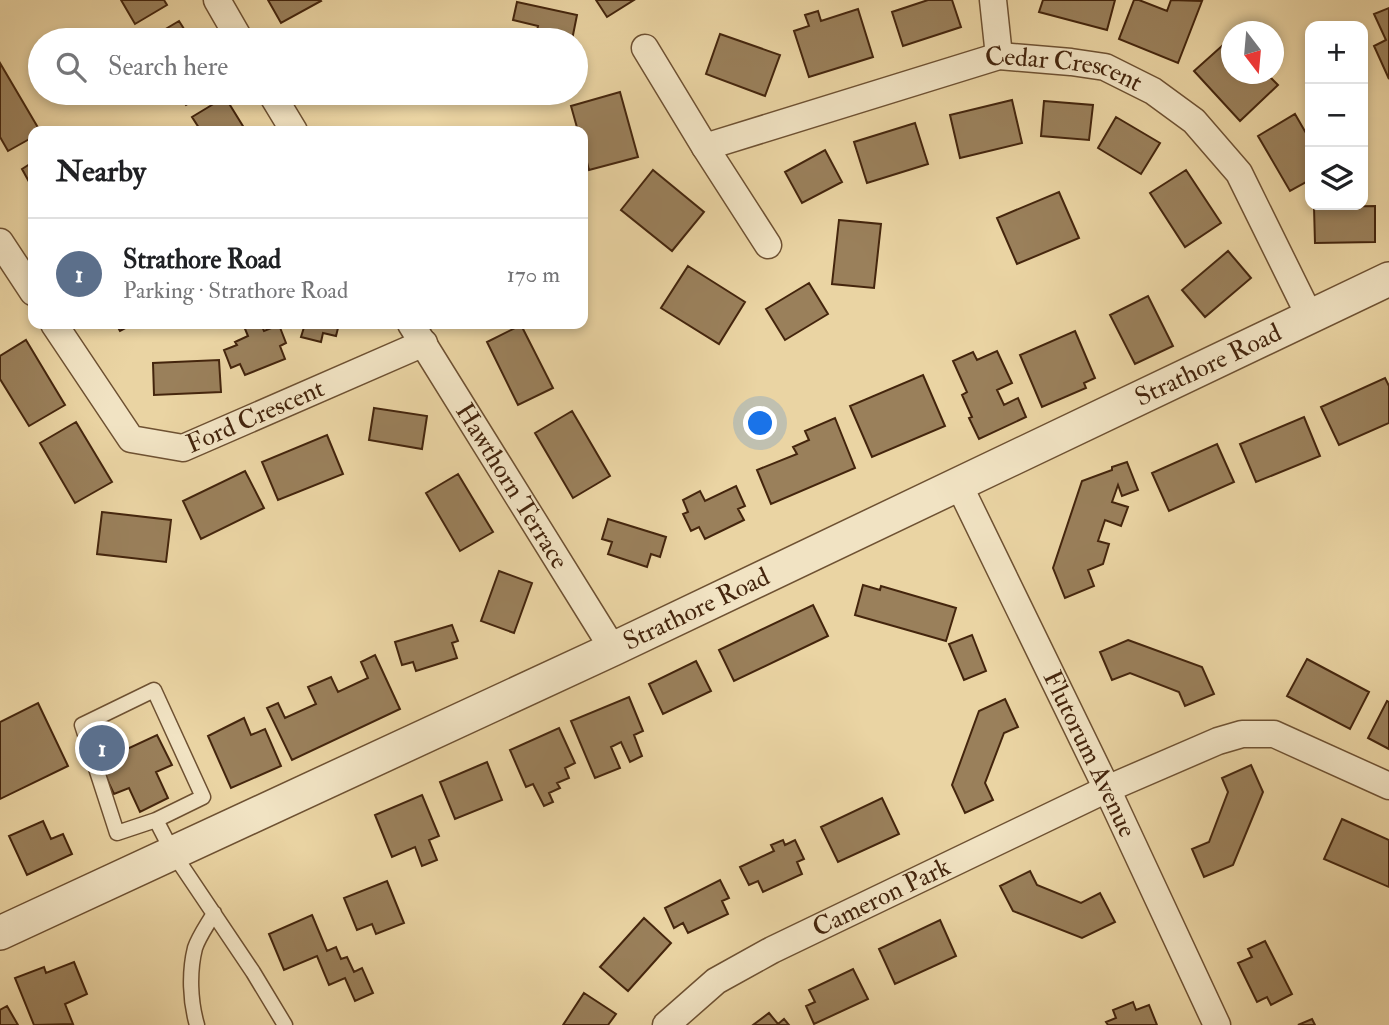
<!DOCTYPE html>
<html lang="en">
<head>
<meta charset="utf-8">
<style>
  :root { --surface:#fff; --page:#f6f6f6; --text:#202124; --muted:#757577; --line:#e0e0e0; --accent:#ea580c }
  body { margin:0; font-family:"IM FELL Double Pica",serif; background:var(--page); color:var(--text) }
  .controls { position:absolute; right:21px; top:21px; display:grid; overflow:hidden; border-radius:14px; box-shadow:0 4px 10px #0003 }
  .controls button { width:63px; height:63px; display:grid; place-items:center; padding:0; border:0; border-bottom:2px solid var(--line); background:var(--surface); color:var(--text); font:35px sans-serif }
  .compass { position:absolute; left:1221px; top:21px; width:63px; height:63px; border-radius:50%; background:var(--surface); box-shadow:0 4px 10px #0003; rotate:164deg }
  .you { position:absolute; left:761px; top:424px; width:24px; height:24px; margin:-18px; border:5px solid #fff; border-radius:50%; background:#1a73e8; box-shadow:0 0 0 10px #1a73e833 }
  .badge { display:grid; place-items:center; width:46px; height:46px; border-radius:50%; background:var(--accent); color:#fff; font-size:23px; font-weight:700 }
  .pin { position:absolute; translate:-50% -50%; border:4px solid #fff; box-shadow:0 2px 7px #0006 }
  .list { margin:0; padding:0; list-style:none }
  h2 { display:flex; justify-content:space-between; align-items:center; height:91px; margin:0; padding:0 28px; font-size:30px }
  h2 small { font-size:23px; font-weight:400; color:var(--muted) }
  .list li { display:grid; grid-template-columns:46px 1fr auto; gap:21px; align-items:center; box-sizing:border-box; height:112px; padding:0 28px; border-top:2px solid var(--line) }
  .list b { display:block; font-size:26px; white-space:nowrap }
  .list p { margin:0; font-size:23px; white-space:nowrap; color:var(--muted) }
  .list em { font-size:23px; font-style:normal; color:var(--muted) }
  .icon { flex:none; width:38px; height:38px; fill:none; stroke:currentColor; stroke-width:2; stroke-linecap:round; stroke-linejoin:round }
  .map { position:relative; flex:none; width:1389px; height:1025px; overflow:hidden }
  .search { position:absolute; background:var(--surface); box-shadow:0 4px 10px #0003; left:28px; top:28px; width:560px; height:77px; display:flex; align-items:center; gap:18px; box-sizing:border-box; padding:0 24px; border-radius:38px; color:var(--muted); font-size:26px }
  .panel { position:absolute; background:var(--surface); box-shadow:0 4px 10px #0003; left:28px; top:126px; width:560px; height:203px; border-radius:14px }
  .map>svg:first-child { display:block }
  .building { fill:#9a805b; stroke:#44250d; stroke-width:2 }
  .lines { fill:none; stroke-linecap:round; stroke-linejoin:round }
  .service-casing { stroke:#6e5132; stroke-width:17 }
  .minor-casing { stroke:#6e5132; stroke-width:29 }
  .tertiary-casing { stroke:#6e5132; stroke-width:36 }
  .service { stroke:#f1e3c3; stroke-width:14 }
  .minor { stroke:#f1e3c3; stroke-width:26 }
  .tertiary { stroke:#f1e3c3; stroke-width:33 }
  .labels { text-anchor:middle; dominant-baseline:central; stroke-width:5; stroke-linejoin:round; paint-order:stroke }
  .street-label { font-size:26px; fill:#44250d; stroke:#f1e3c3 }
</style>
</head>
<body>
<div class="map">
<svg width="1389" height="1025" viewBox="0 0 1389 1025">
  <rect width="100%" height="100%" fill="#ead4a3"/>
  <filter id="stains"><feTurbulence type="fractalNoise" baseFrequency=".00286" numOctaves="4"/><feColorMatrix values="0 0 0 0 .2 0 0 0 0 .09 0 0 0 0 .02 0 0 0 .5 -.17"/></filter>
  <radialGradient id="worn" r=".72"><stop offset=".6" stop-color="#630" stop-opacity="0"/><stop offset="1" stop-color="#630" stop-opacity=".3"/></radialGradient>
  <path class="building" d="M121,0H164L167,5L135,24Z
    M268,0H320L321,1L281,23Z
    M596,0H634L607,17Z
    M928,0H952L961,27L903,46L892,12Z
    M1043,0H1115L1107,30L1039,12Z
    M1134,0H1139L1167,11L1171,0L1202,1L1178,63L1119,39Z
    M517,2L577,15L572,40H535L538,26L513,20Z
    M1389,8V79L1374,46L1386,40L1374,14Z
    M858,9L873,57L809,77L794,31L809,26L805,15L818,11L821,21Z
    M179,21L191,40H147Z
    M720,34L780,55L765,96L706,74Z
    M1232,37V74H1267L1278,85L1240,121L1194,71Z
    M0,63L40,131H33V137L8,151L0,137Z
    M620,92L638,157L589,170L583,147V131H578L571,106Z
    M178,93H206L186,105Z
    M225,97L246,131H201L192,117Z
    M1012,100L1022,143L960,158L950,115Z
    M1044,101L1093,105L1089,140L1041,136Z
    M1295,114L1310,140V180L1290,191L1258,136Z
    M1116,117L1160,143L1141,174L1098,148Z
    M915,123L928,164L867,183L854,142Z
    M825,150L842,182L802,203L785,172Z
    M33,162V189L22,169Z
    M653,170L704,212L672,251L621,210Z
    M1186,170L1221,223L1185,247L1150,193Z
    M1059,192L1079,238L1017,264L997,218Z
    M1375,206V242L1315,243L1314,207Z
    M839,220L881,224L874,288L832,284Z
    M1228,251L1251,278L1205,317L1182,290Z
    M688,266L745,302L719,344L661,308Z
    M809,283L828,314L785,340L766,309Z
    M1148,296L1173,346L1135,364L1110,315Z
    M116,324H133L120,331Z
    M243,324H261L264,331L279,325L286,343L280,346L285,359L245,375L240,364L231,368L224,350L237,345L235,342L248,336Z
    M305,324H339L336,336L323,333L321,342L301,337Z
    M521,325L553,388L518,405L487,342Z
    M1075,331L1095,378L1084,383L1086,388L1042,407L1020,355Z
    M26,340L65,405L29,426L0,379V356Z
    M997,351L1012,383L997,390L1004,405L1018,398L1026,417L979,439L969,418L972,417L962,395L967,392L953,361L973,352L977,360Z
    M219,360L221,392L154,395L153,363Z
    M923,375L945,426L872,457L850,406Z
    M1385,378L1389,386V423L1339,445L1321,407Z
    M374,408L427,416L422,449L369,440Z
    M572,411L610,476L573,498L535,433Z
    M1304,417L1320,456L1256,482L1240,444Z
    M835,418L855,468L771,504L757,470L797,454L793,447L809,440L805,431Z
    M76,422L112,482L75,503L40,443Z
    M327,435L343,474L278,500L262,462Z
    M1217,444L1234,482L1169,511L1152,473Z
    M1127,462L1138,490L1122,496L1118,485L1112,502L1128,507L1121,526L1105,520L1098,541L1109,544L1103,564L1088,570L1094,586L1065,598L1053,568L1082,481L1112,470V467Z
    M245,471L264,508L201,539L183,501Z
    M458,474L493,532L460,551L426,493Z
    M736,486L745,506L738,509L744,520L705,539L699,527L691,531L683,514L688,512L683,500L700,491L705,501Z
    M102,512L171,520L166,562L97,554Z
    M608,519L666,537L660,557L651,554L647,567L608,554L612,542L602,539Z
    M499,571L532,583L514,633L481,621Z
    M863,585L880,590L881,586L956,608L946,641L855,615Z
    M813,605L828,636L734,681L719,650Z
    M452,625L458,641L452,643L457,658L416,671L413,662L402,665L395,642Z
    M972,635L986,671L964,680L949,644Z
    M1128,640L1202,667L1214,694L1185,706L1179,692L1130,673L1112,680L1100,652Z
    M375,655L400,709L292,760L267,708L278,703L285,718L316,704L308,687L331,677L338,692L368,678L361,662Z
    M1307,659L1369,692L1350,729L1287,696Z
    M696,661L711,691L663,714L649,684Z
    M629,697L643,731L634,735L642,756L630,762L621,742L611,747L620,768L595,778L571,721Z
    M1005,699L1018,727L1004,733L985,783L993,800L965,813L952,785L979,711Z
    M1387,701L1389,702V749L1368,738Z
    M38,703L68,766L0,799V722Z
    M244,718L251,735L265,729L281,766L231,788L208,736Z
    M559,728L575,763L565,768L569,778L557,783L560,788L549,793L553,802L544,806L533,784L526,787L510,750Z
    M157,735L172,765L156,772L168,798L140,812L129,788L114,794L99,762Z
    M487,762L502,800L455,819L440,782Z
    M1251,765L1263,792L1233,865L1204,877L1192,849L1209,842L1228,792L1222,778Z
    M422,795L439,836L429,840L437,860L422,866L415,847L392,857L375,815Z
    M882,798L899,834L838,862L821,827Z
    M1342,819L1389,840V887L1324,859Z
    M43,821L51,839L63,834L72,854L27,875L9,836Z
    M783,840L785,845L795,840L804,859L797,862L802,874L763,892L758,881L749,885L740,867L774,851L771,845Z
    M1030,871L1037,885L1081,903L1100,893L1115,922L1082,938L1013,911L1000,886Z
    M720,880L729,898L722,901L728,914L688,933L683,923L674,928L665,908Z
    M387,881L404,923L376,934L372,924L357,930L344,898Z
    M312,915L327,951L336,947L341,959L347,957L354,972L362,968L373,993L355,1001L345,978L329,985L317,956L284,970L269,934Z
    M644,918L671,943L628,991L600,967Z
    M940,920L956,956L895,984L879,949Z
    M1265,941L1292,994L1271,1005L1267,997L1257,1002L1238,963L1252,957L1248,949Z
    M74,962L87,994L65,1004L73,1024L34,1025L15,978L44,967L46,973Z
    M853,969L868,999L814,1024L806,1006L815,1002L809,990Z
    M584,993L616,1014L608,1025H563Z
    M1133,1002L1136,1010L1149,1005L1157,1025H1108L1106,1022L1116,1018L1113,1010Z
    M7,1006L18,1025H0V1010Z
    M769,1013L778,1024L784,1019L789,1025H753Z
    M1312,1019L1315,1025H1298Z"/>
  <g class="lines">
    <g class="service-casing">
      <path id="service" d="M156,820L117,833L82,725L154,690L203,797L156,820L173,853L253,972L285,1025
        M197,1025C190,1001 189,972 195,948C199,936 208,924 214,913"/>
    </g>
    <g class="minor-casing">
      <g id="minor">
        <path d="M217,0L240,40"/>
        <path d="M993,0L999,56"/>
        <path d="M645,48L705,147L768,245"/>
        <path d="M271,93L294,131"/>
        <path id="s1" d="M705,147L999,56L1071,62L1105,67L1153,91L1194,121L1239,173L1310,317"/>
        <path d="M0,242L33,292"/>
        <path id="s2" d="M54,324L131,439L183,448L424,343"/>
        <path id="s3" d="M411,324L613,649"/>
        <path id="s4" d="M959,485L1107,789L1217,1025"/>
        <path id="s5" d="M666,1025L716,981L772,950L1107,789L1218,741L1242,734H1274L1389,786"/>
      </g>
    </g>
    <g class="tertiary-casing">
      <g id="tertiary">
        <path id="s6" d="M0,933L613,649L1389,279"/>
      </g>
    </g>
    <use href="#service" class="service"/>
    <use href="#minor" class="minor"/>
    <use href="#tertiary" class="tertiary"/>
  </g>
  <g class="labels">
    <g class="street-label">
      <text stroke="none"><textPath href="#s1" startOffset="374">Cedar Crescent</textPath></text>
      <text stroke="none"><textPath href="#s6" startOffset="1335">Strathore Road</textPath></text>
      <text stroke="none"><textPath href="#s2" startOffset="270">Ford Crescent</textPath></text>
      <text stroke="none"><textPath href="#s3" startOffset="191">Hawthorn Terrace</textPath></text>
      <text stroke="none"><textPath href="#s6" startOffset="768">Strathore Road</textPath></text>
      <text stroke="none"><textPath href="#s4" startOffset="299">Flutorum Avenue</textPath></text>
      <text stroke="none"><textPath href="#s5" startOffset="252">Cameron Park</textPath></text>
    </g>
  </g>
  <rect width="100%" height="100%" filter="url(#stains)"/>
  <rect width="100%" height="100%" fill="url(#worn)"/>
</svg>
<div class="controls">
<button>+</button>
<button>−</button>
<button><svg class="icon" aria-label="layers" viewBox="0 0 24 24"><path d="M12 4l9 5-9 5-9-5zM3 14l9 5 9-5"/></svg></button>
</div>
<svg class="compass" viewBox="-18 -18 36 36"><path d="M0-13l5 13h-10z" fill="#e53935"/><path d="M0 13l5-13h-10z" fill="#757577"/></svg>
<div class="you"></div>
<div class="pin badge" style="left:102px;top:748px;background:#5c6f8a">1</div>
<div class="search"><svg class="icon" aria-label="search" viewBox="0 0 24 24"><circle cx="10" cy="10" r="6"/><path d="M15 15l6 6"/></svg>Search here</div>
<section class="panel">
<h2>Nearby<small></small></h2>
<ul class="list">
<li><span class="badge" style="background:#5c6f8a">1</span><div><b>Strathore Road</b><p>Parking · Strathore Road</p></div><em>170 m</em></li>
</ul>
</section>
</div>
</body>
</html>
